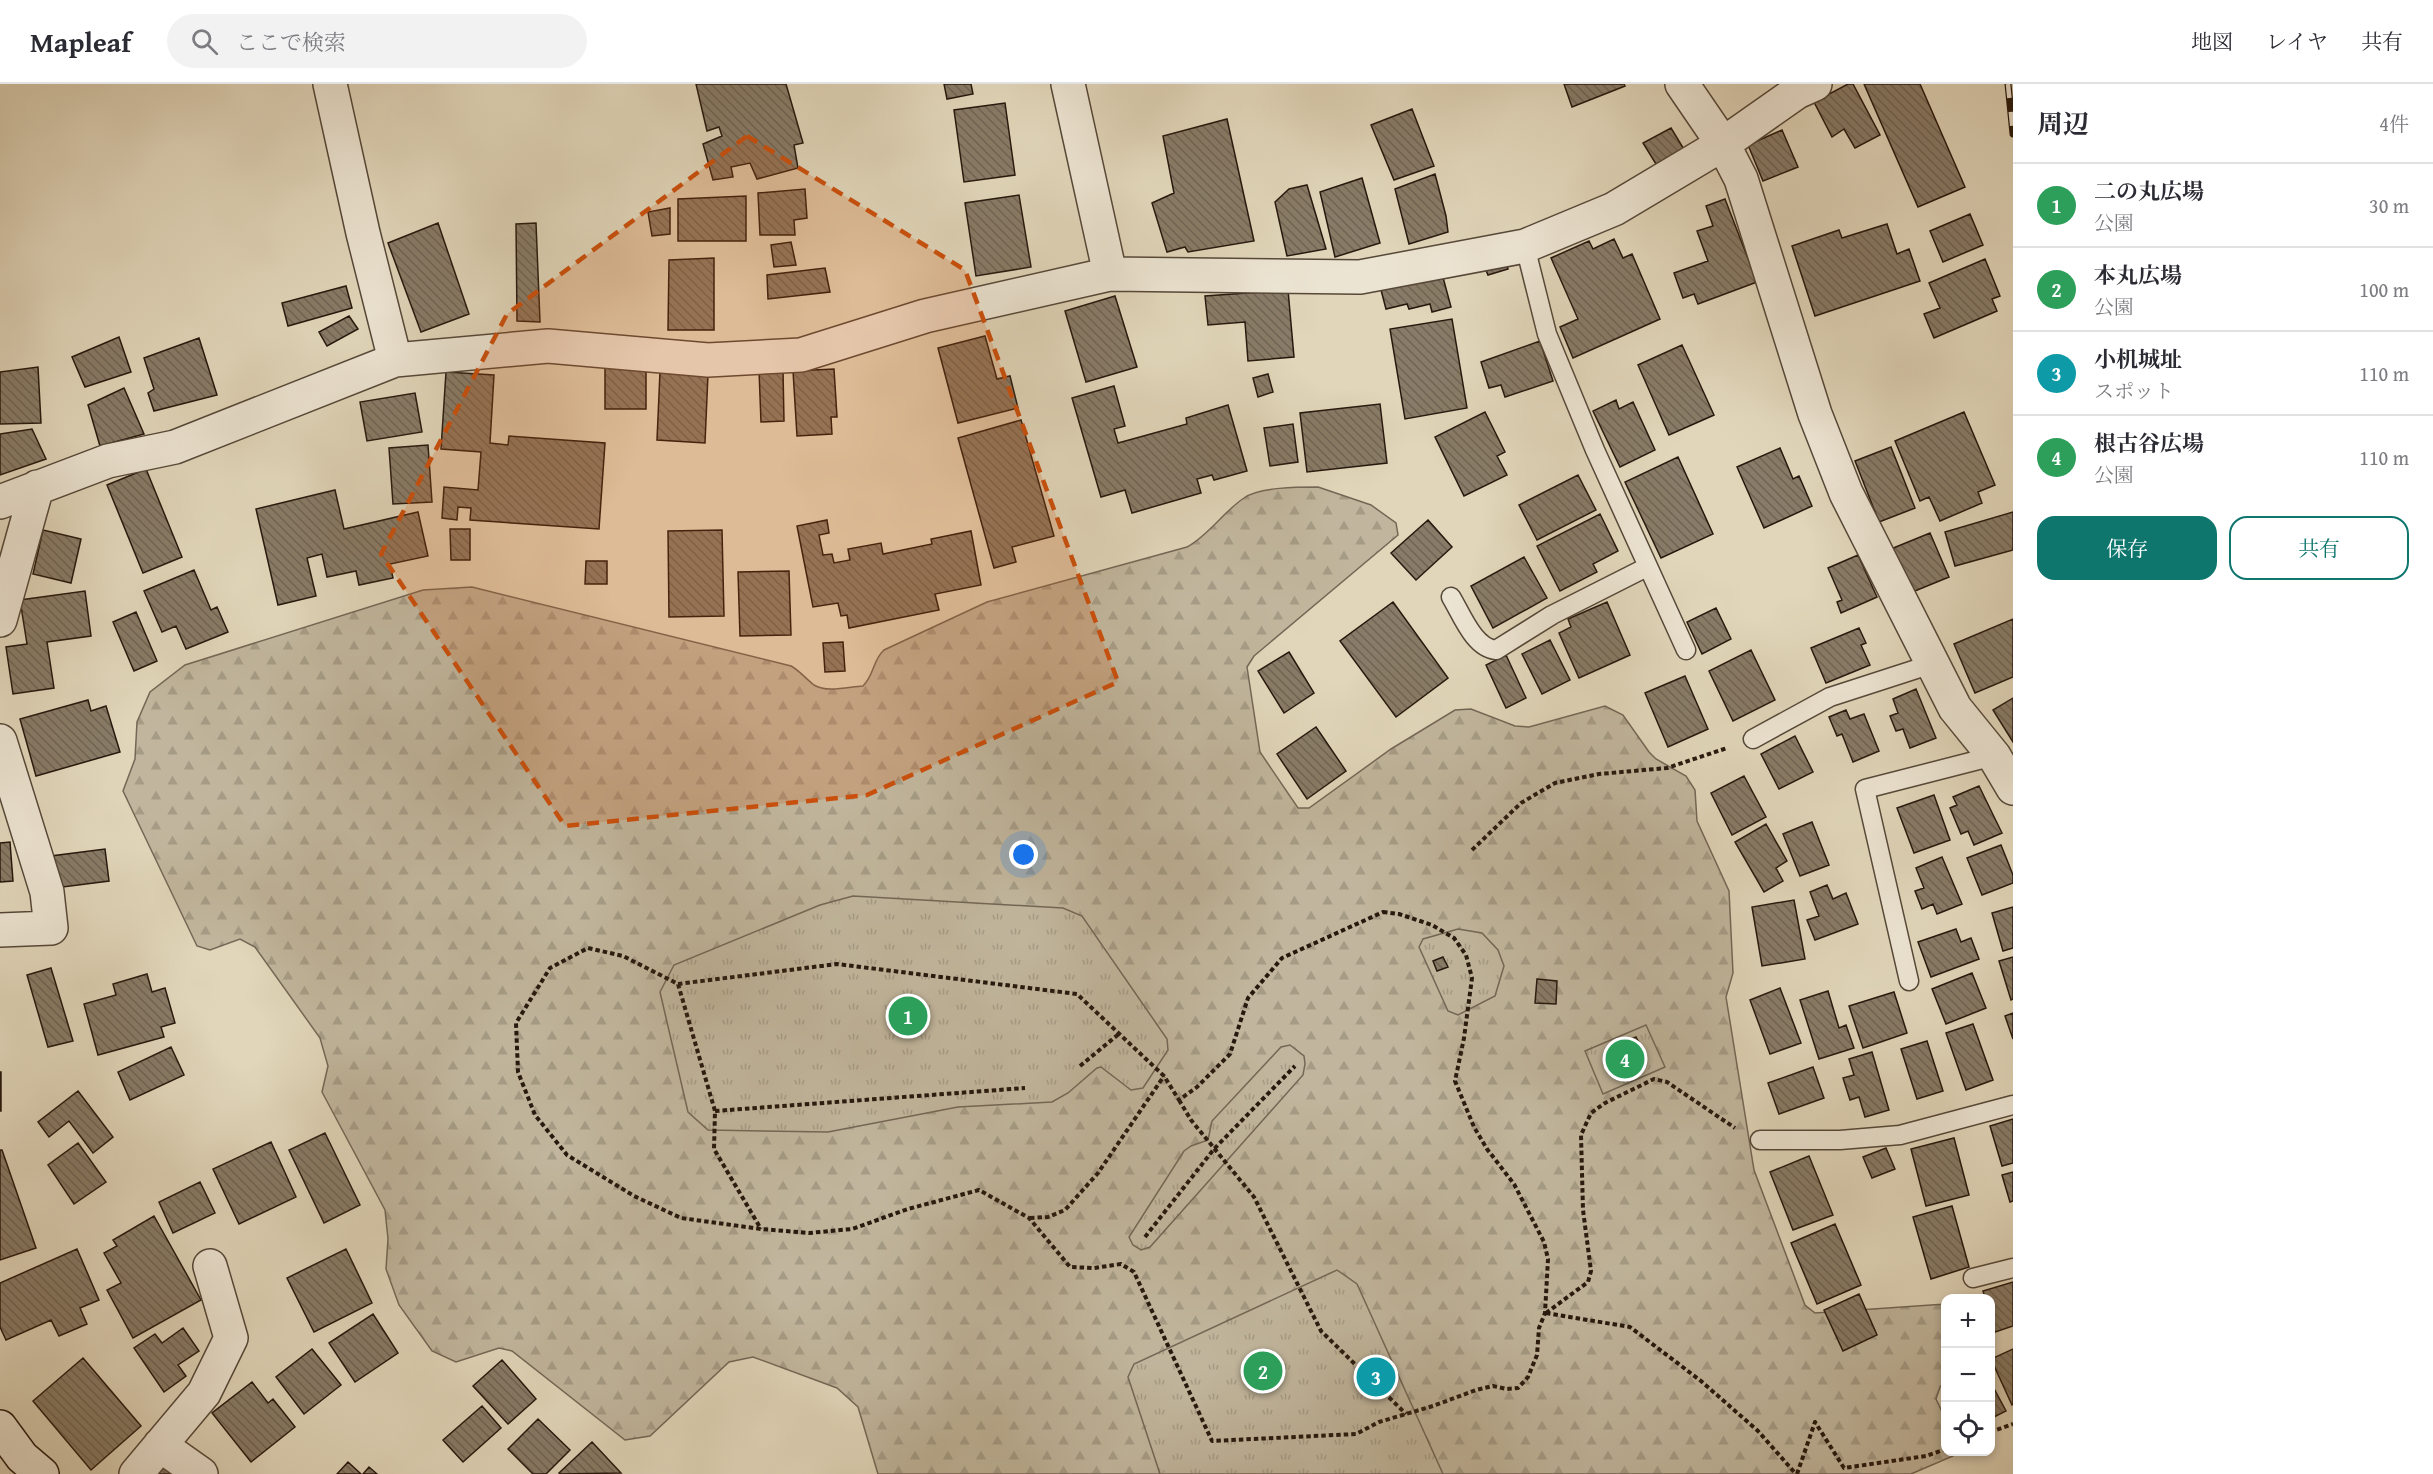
<!DOCTYPE html>
<html lang="ja">
<head>
<meta charset="utf-8">
<style>
  :root { --surface:#fff; --page:#f2f2f3; --text:#2b2b33; --muted:#7c7c81; --line:#e1e1e2; --accent:#0f766e }
  body { margin:0; font-family:"Gentium Book Plus","Noto Serif JP",serif; background:var(--page); color:var(--text) }
  .controls { position:absolute; right:18px; bottom:18px; display:grid; overflow:hidden; border-radius:12px; box-shadow:0 3px 9px #0003 }
  .controls button { width:54px; height:54px; display:grid; place-items:center; padding:0; border:0; border-bottom:2px solid var(--line); background:var(--surface); color:var(--text); font:30px sans-serif }
  .you { position:absolute; left:1024px; top:771px; width:21px; height:21px; margin:-15px; border:4px solid #fff; border-radius:50%; background:#1a73e8; box-shadow:0 0 0 9px #1a73e833 }
  .badge { display:grid; place-items:center; width:39px; height:39px; border-radius:50%; background:var(--accent); color:#fff; font-size:20px; font-weight:700 }
  .pin { position:absolute; translate:-50% -50%; border:3px solid #fff; box-shadow:0 2px 6px #0006 }
  .list { margin:0; padding:0; list-style:none }
  h2 { display:flex; justify-content:space-between; align-items:center; height:78px; margin:0; padding:0 24px; font-size:26px }
  h2 small { font-size:20px; font-weight:400; color:var(--muted) }
  .list li { display:grid; grid-template-columns:39px 1fr auto; gap:18px; align-items:center; box-sizing:border-box; height:84px; padding:0 24px; border-top:2px solid var(--line) }
  .list b { display:block; font-size:22px; white-space:nowrap }
  .list p { margin:0; font-size:20px; white-space:nowrap; color:var(--muted) }
  .list em { font-size:20px; font-style:normal; color:var(--muted) }
  .actions { display:flex; gap:12px; padding:18px 24px }
  .actions a { flex:1; padding:14px 0; border:2px solid var(--accent); border-radius:18px; text-align:center; font-size:21px; color:var(--accent) }
  .actions .main { background:var(--accent); color:#fff }
  .icon { flex:none; width:33px; height:33px; fill:none; stroke:currentColor; stroke-width:2; stroke-linecap:round; stroke-linejoin:round }
  .map { position:relative; flex:none; width:2013px; height:1390px; overflow:hidden }
  header { display:flex; align-items:center; gap:36px; box-sizing:border-box; height:84px; padding:0 30px; background:var(--surface); border-bottom:2px solid var(--line) }
  header strong { font-size:28px }
  nav { display:flex; gap:33px; margin-inline-start:auto; font-size:21px }
  .search { width:420px; height:54px; background:var(--page); display:flex; align-items:center; gap:15px; box-sizing:border-box; padding:0 21px; border-radius:33px; color:var(--muted); font-size:22px }
  main { display:flex }
  aside { flex:1; background:var(--surface) }
  .map>svg:first-child { display:block }
  .forest { fill:url(#forest-firs); stroke:#746756; stroke-width:1.5 }
  .park { fill:url(#park-tufts); stroke:#746756; stroke-width:1.5 }
  .building { fill:url(#building-back-hatch); stroke:#27180e; stroke-width:1.5 }
  .lines { fill:none; stroke-linecap:round; stroke-linejoin:round }
  .lane-casing { stroke:#564839; stroke-width:21 }
  .street-casing { stroke:#564839; stroke-width:36 }
  .secondary-casing { stroke:#27180e; stroke-width:36 }
  .path { stroke:#27180e; stroke-width:4; stroke-dasharray:4.5 3; stroke-linecap:butt }
  .lane { stroke:#ece4d2; stroke-width:18 }
  .street { stroke:#ece4d2; stroke-width:33 }
  .secondary { stroke:#ece4d2; stroke-width:33 }
  .rail-casing { stroke:#27180e; stroke-width:7 }
  .rail { stroke:#ece4d2; stroke-width:4.5; stroke-dasharray:14; stroke-linecap:butt }
  .marked { fill:#cb4f0c; fill-opacity:0.2; stroke:#cb4f0c; stroke-width:4.5; stroke-dasharray:12 8; stroke-linejoin:round }
</style>
</head>
<body>
<header>
<strong>Mapleaf</strong>
<div class="search"><svg class="icon" aria-label="search" viewBox="0 0 24 24"><circle cx="10" cy="10" r="6"/><path d="M15 15l6 6"/></svg>ここで検索</div>
<nav><a>地図</a><a>レイヤ</a><a>共有</a></nav>
</header>
<main>
<div class="map">
<svg width="2013" height="1390" viewBox="0 0 2013 1390">
  <defs>
    <pattern id="forest-firs" width="22" height="20" patternUnits="userSpaceOnUse" patternTransform="scale(1.5)"><rect width="22" height="20" fill="#c1b69d"/><path d="M5 1l3.5 6h-7zM16 11l3.5 6h-7z" fill="#a69c86"/></pattern>
    <pattern id="park-tufts" width="24" height="20" patternUnits="userSpaceOnUse" patternTransform="scale(1.5)"><rect width="24" height="20" fill="#c1b69d"/><path d="M3 7l-1-3M5 7V3M7 7l1-3M15 17l-1-3M17 17v-4M19 17l1-3" fill="none" stroke="#a69c86"/></pattern>
    <pattern id="building-back-hatch" width="6" height="6" patternUnits="userSpaceOnUse" patternTransform="scale(1.5)"><rect width="6" height="6" fill="#887b67"/><path d="M-1 5l2 2M0 0l6 6M5-1l2 2" fill="none" stroke="#6f6453"/></pattern>
  </defs>
  <rect width="100%" height="100%" fill="#e1d6ba"/>
  <filter id="stains"><feTurbulence type="fractalNoise" baseFrequency=".00333" numOctaves="4"/><feColorMatrix values="0 0 0 0 .2 0 0 0 0 .09 0 0 0 0 .02 0 0 0 .5 -.17"/></filter>
  <radialGradient id="worn" r=".72"><stop offset=".6" stop-color="#630" stop-opacity="0"/><stop offset="1" stop-color="#630" stop-opacity=".3"/></radialGradient>
  <path class="forest" d="M1318,403L1371,421L1396,439L1398,451L1254,572L1247,583L1260,668L1298,724H1309L1391,665L1455,626L1471,625L1515,642L1529,643L1605,622L1623,631L1649,668L1656,675L1686,692L1695,706L1697,737L1729,807L1733,889L1726,913L1754,1086L1805,1221L1815,1229L1945,1220V1298L1940,1303L1936,1315L1945,1334L1946,1368H1954L1953,1372L1911,1390H878L858,1323L837,1304L753,1273L729,1278L650,1352L625,1356L512,1267L499,1264L456,1278L432,1267L399,1221L386,1185L388,1155L385,1126L322,1008L328,982L320,954L255,863L240,855L210,866L197,862L123,707L135,675L137,638L150,608L185,581L423,506L472,503L791,582C800,587 806,595 814,601C827,609 848,603 863,602C875,590 872,577 884,566L987,518L1187,463C1209,451 1223,428 1244,414C1259,403 1299,403 1318,403Z"/>
  <path class="park" d="M853,812L1063,824L1082,832L1167,955L1168,966L1143,1004L1131,1006L1101,983L1097,984L1068,1009L1052,1018L958,1023L828,1048L708,1046L688,1028L660,908L674,881L820,821Z
    M1458,845L1482,849L1498,866L1504,882L1495,912L1458,931L1448,927L1419,863L1423,855Z
    M1646,941L1665,983L1603,1010L1585,967Z
    M1290,961L1304,972L1305,980L1303,991L1150,1163L1141,1166L1133,1161L1129,1153L1184,1067L1191,1062L1208,1056L1212,1037L1281,963Z
    M1337,1186L1357,1200L1443,1390H1160L1128,1293L1134,1280Z"/>
  <path class="building" d="M696,0H786L803,59L794,61L798,84L757,95L750,79L731,83L733,93L713,96L703,60L722,52L719,43L707,47Z
    M944,0H971L973,10L947,15Z
    M1564,0H1624L1625,2L1572,23Z
    M1848,0H1853L1880,51L1855,64L1844,45L1832,53L1814,18Z
    M1864,0H1920L1965,103L1918,123Z
    M1005,19L1015,91L964,98L954,26Z
    M1412,25L1434,82L1394,96L1371,41Z
    M1227,35L1254,157L1188,168L1185,163L1167,168L1152,119L1174,109L1163,52Z
    M1671,44L1685,67L1656,80L1643,59Z
    M1782,46L1798,83L1763,97L1748,61Z
    M1435,90L1446,132L1448,148L1409,160L1395,105Z
    M1362,94L1380,159L1335,173L1320,108Z
    M1307,101L1326,165L1287,172L1275,118L1289,105Z
    M805,105L807,134L794,136L795,151H760L758,109Z
    M1019,111L1031,183L976,192L965,119Z
    M746,112V157H678V115Z
    M1725,115L1757,198L1698,220L1694,210L1683,214L1674,189L1708,177L1697,147L1713,142L1706,122Z
    M670,124V150L652,152L648,128Z
    M1970,130L1983,161L1943,178L1930,147Z
    M438,139L469,230L421,248L388,159Z
    M536,139L540,238L517,237L516,140Z
    M1887,140L1897,170L1909,165L1920,197L1815,232L1792,162L1839,146L1842,154Z
    M1614,155L1623,174L1632,170L1660,235L1573,274L1560,243L1578,235L1551,174L1589,157L1593,165Z
    M791,158L796,181L774,183L771,161Z
    M1505,173L1508,185L1488,191L1483,179Z
    M714,174V246H668L669,176Z
    M1985,175L2000,212L1992,215L1997,227L1934,254L1924,230L1940,224L1929,199Z
    M825,184L830,208L768,215L767,191Z
    M1441,186L1451,223L1432,228L1430,220L1409,225L1407,220L1386,225L1380,202Z
    M346,202L352,224L288,242L282,219Z
    M1288,206L1294,273L1248,277L1245,238L1208,241L1205,212Z
    M1115,212L1137,283L1086,298L1065,227Z
    M349,232L358,245L327,262L319,248Z
    M1452,235L1467,324L1405,335L1390,245Z
    M985,252L997,295L1010,292L1018,324L958,339L938,264Z
    M119,253L131,288L85,303L72,273Z
    M199,254L217,311L154,327L148,309L154,305L144,274Z
    M1540,257L1553,297L1505,313L1501,301L1489,304L1481,278Z
    M1682,261L1714,331L1669,351L1638,281Z
    M605,280H646V325H605Z
    M38,283L41,339L0,340V288Z
    M834,285L837,333H831L832,350L797,352L793,287Z
    M759,286H783L784,337L761,338Z
    M446,288L494,291L490,359L508,361L509,352L605,359L599,445L470,436L471,424L458,423L457,436L442,434L444,403L478,406L481,368L441,365Z
    M660,288L708,290L705,359L657,356Z
    M1268,290L1273,308L1258,313L1253,294Z
    M1114,302L1125,342L1114,345L1118,359L1187,340L1186,334L1228,321L1247,387L1214,396L1212,391L1197,395L1201,409L1132,429L1125,406L1101,413L1072,314Z
    M124,304L144,350L100,362L88,321Z
    M415,309L422,348L367,357L360,318Z
    M1616,316L1619,325L1633,318L1655,366L1620,383L1593,327Z
    M1380,320L1387,379L1307,388L1300,329Z
    M1485,328L1505,368L1497,372L1507,391L1464,412L1435,353Z
    M1964,328L1995,401L1978,408L1982,419L1940,437L1929,413L1920,417L1895,357Z
    M1021,336L1054,452L1012,463L1016,478L994,484L958,354Z
    M1293,340L1298,378L1270,382L1264,344Z
    M32,345L46,375L0,391V350Z
    M428,361L432,418L393,420L389,364Z
    M1891,363L1915,424L1879,438L1855,377Z
    M1780,364L1793,395L1799,392L1812,422L1764,444L1737,383Z
    M1678,373L1713,450L1661,474L1625,398Z
    M146,385L182,473L143,489L107,401Z
    M1578,391L1596,426L1537,456L1519,421Z
    M335,406L344,445L418,428L428,472L390,480L393,494L359,501L356,487L327,493L322,470L307,474L316,512L278,521L256,425Z
    M2013,428V466L1955,482L1945,448Z
    M1600,430L1618,467L1593,480L1597,488L1560,507L1537,462Z
    M827,436L829,449L819,451L823,471L832,470L834,479L850,476L848,465L881,459L883,470L932,460L931,455L971,447L981,501L935,510L939,526L849,544L847,531L841,532L838,519L813,523L797,442Z
    M1428,436L1452,463L1416,496L1391,469Z
    M450,445H470V476H451Z
    M43,446L81,455L71,499L33,490Z
    M722,446L724,532L669,533L668,447Z
    M1930,449L1949,493L1910,509L1891,465Z
    M1858,471L1877,513L1841,529L1837,518L1842,516L1828,484Z
    M1524,473L1547,514L1493,544L1471,502Z
    M586,477H607V500H585Z
    M194,486L211,526L217,523L228,548L186,565L176,542L162,548L144,507Z
    M789,487L791,551L740,552L738,488Z
    M85,507L91,552L47,558L54,604L13,610L6,563L27,560L20,516Z
    M1393,518L1448,594L1396,633L1340,557Z
    M1607,518L1630,571L1579,594L1559,549L1571,543L1568,535Z
    M1716,524L1731,555L1702,570L1687,538Z
    M136,528L157,577L134,587L113,538Z
    M2013,535V593L1975,609L1954,560Z
    M1859,544L1866,559L1861,561L1870,581L1826,599L1811,564Z
    M1550,556L1570,596L1542,610L1522,570Z
    M843,558L845,587L825,588L823,559Z
    M1751,566L1775,616L1733,637L1709,587Z
    M1289,568L1314,609L1284,629L1258,587Z
    M1506,571L1526,614L1506,624L1486,581Z
    M1685,592L1708,645L1668,663L1645,609Z
    M1916,605L1936,654L1910,664L1903,645L1896,647L1890,632L1898,629L1893,615Z
    M2013,614V658L1993,626Z
    M88,616L91,627L106,622L120,668L36,692L20,635Z
    M1846,626L1850,635L1864,630L1879,667L1853,678L1842,650L1837,652L1829,633Z
    M1316,643L1346,687L1307,715L1277,670Z
    M1795,652L1813,688L1779,705L1761,670Z
    M1744,692L1766,733L1732,751L1711,709Z
    M1979,702L2002,749L1974,761L1968,747L1961,750L1950,724L1957,721L1953,713Z
    M1934,711L1950,756L1914,769L1897,724Z
    M1812,738L1829,781L1800,792L1783,750Z
    M1766,740L1787,777L1776,784L1783,797L1764,808L1735,758Z
    M10,758L13,797L0,798V759Z
    M2001,761L2013,791V799L1982,811L1967,774Z
    M105,765L109,797L55,804L51,772Z
    M1942,773L1962,820L1937,830L1933,820L1922,825L1915,807L1924,804L1916,784Z
    M1827,801L1833,815L1846,809L1858,840L1815,856L1807,836L1819,832L1810,808Z
    M1794,816L1805,875L1762,882L1752,823Z
    M2013,823V864L2003,867L1992,829Z
    M1956,845L1961,858L1971,854L1979,875L1931,893L1918,858Z
    M1443,873L1448,883L1437,887L1433,877Z
    M2013,873V915L2011,916L1999,877Z
    M51,884L73,957L48,963L27,891Z
    M1972,889L1986,924L1946,940L1932,905Z
    M147,890L152,908L165,904L175,939L161,943L164,953L98,971L84,920L116,911L113,900Z
    M1537,895L1557,897L1556,920L1535,919Z
    M1780,904L1801,959L1770,970L1750,916Z
    M1828,907L1839,944L1846,941L1854,964L1819,975L1800,916Z
    M1894,908L1907,949L1863,964L1849,922Z
    M2013,929V955L2005,932Z
    M1973,940L1993,996L1966,1006L1946,949Z
    M1636,953L1643,967L1618,978L1612,963Z
    M1927,957L1943,1007L1917,1015L1901,965Z
    M171,963L184,991L130,1016L118,988Z
    M1872,968L1889,1026L1865,1033L1859,1013L1850,1016L1843,994L1854,991L1849,975Z
    M1813,983L1824,1014L1779,1030L1768,999Z
    M0,988H1V1027H0Z
    M78,1007L113,1053L93,1069L69,1037L49,1053L38,1038Z
    M2013,1035V1079L2002,1082L1990,1042Z
    M325,1049L360,1121L324,1139L289,1066Z
    M1954,1054L1969,1111L1926,1122L1911,1065Z
    M271,1058L296,1113L239,1140L213,1085Z
    M78,1059L106,1098L74,1120L48,1081Z
    M1886,1064L1895,1085L1872,1094L1863,1073Z
    M0,1066H2L36,1164L0,1176Z
    M1809,1072L1833,1131L1793,1146L1770,1088Z
    M2013,1088V1117L2010,1118L2002,1091Z
    M200,1098L215,1129L173,1149L159,1118Z
    M1952,1122L1969,1183L1931,1195L1913,1133Z
    M154,1132L201,1216L133,1254L107,1206L121,1199L104,1169L117,1162L113,1156Z
    M1835,1140L1861,1201L1817,1220L1791,1159Z
    M77,1165L99,1216L80,1224L87,1240L59,1252L51,1236L6,1256L0,1243V1199Z
    M346,1165L372,1219L314,1248L287,1194Z
    M2013,1198V1242L1995,1248L1990,1233V1214H1985L1983,1207Z
    M1859,1210L1877,1251L1843,1267L1824,1226Z
    M373,1230L398,1269L355,1298L329,1259Z
    M183,1244L199,1267L178,1281L186,1292L164,1308L134,1264L155,1250L162,1259Z
    M312,1265L341,1301L304,1330L276,1293Z
    M2013,1265V1320L2012,1321L1991,1275Z
    M83,1274L141,1342L91,1386L33,1317Z
    M502,1276L536,1315L508,1340L473,1302Z
    M1990,1297L2006,1327L1990,1335Z
    M252,1298L268,1319L273,1315L295,1343L251,1378L212,1329Z
    M482,1322L501,1344L463,1378L443,1356Z
    M538,1335L570,1366L546,1390H533L508,1365Z
    M592,1358L621,1389L560,1390L559,1389Z
    M348,1378L361,1390H337Z
    M162,1381L173,1390H154Z
    M369,1383L377,1390H363Z"/>
  <g class="lines">
    <g class="lane-casing">
      <path id="lane" d="M1525,162L1547,250L1595,366L1686,566
        M1451,513C1462,531 1474,564 1496,566L1552,531L1647,483
        M1753,655L1830,613L1932,580
        M1909,897L1865,705L1994,672
        M1760,1056H1840L1900,1051L2013,1021
        M1973,1194L2013,1184"/>
    </g>
    <g class="street-casing">
      <path id="street" d="M330,0L363,149L395,276
        M1068,0L1110,190
        M1682,0L1723,60L1741,95L1815,330L1846,409L1955,624L1994,672L2013,704
        M0,418L108,377L175,363L395,276L548,262L708,276L801,271L925,232L1110,190L1360,193L1525,162L1614,125L1723,60L1797,8L1815,0
        M0,536L37,403
        M0,657L47,808L51,844L0,846
        M160,1361L201,1390
        M136,1390L204,1309L231,1254L210,1182"/>
    </g>
    <g class="secondary-casing">
      <path id="secondary" d="M0,1343L22,1373L42,1390"/>
    </g>
    <path class="path" d="M1472,766L1521,719L1555,699L1599,690L1667,684L1727,664
      M1383,828L1399,830L1432,841L1454,854L1466,871L1472,894L1464,954L1455,997L1474,1043L1487,1065L1514,1100L1544,1158L1548,1175L1545,1229L1539,1244L1537,1271L1528,1293L1518,1304L1507,1305L1493,1302L1476,1306L1433,1322L1379,1338L1356,1350L1212,1357L1134,1188L1121,1180L1094,1184L1070,1183L1029,1134L979,1106L908,1125L852,1145L809,1149L761,1145L681,1134L634,1112L567,1071L535,1031L518,988L516,939L550,884L588,864L623,872L678,900L837,880L1077,910L1164,992L1179,1016L1197,1003L1230,970L1248,914L1282,874Z
      M678,900L715,1027L714,1065L761,1145
      M1080,982L1120,949
      M1179,1016L1191,1036L1254,1113L1321,1247L1406,1330
      M715,1027L1025,1004
      M1030,1134L1048,1133L1065,1126L1098,1089L1164,992
      M1145,1153L1214,1065L1295,982
      M1546,1229L1588,1198L1591,1187L1583,1126L1581,1051L1591,1029L1605,1019L1654,995L1667,998L1735,1044
      M1546,1229L1630,1243L1701,1297L1758,1347L1796,1390
      M1990,1348L2013,1340
      M1797,1390L1815,1338L1844,1384L1926,1372L1946,1365"/>
    <use href="#lane" class="lane"/>
    <use href="#street" class="street"/>
    <use href="#secondary" class="secondary"/>
    <g class="rail-casing">
      <path id="rail" d="M2008,0L2013,50"/>
    </g>
    <use href="#rail" class="rail"/>
  </g>
  <path class="marked" d="M747,52L965,186L1118,598L867,711L565,742L381,470L507,230Z"/>
  <rect width="100%" height="100%" filter="url(#stains)"/>
  <rect width="100%" height="100%" fill="url(#worn)"/>
</svg>
<div class="controls">
<button>+</button>
<button>−</button>
<button><svg class="icon" aria-label="locate" viewBox="0 0 24 24"><circle cx="12" cy="12" r="6"/><path d="M12 2v4M12 18v4M2 12h4M18 12h4"/></svg></button>
</div>
<div class="you"></div>
<div class="pin badge" style="left:908px;top:932px;background:#2e9e5b">1</div>
<div class="pin badge" style="left:1263px;top:1287px;background:#2e9e5b">2</div>
<div class="pin badge" style="left:1376px;top:1293px;background:#0f9aa8">3</div>
<div class="pin badge" style="left:1625px;top:975px;background:#2e9e5b">4</div>
</div>
<aside>
<h2>周辺<small>4件</small></h2>
<ul class="list">
<li><span class="badge" style="background:#2e9e5b">1</span><div><b>二の丸広場</b><p>公園</p></div><em>30 m</em></li>
<li><span class="badge" style="background:#2e9e5b">2</span><div><b>本丸広場</b><p>公園</p></div><em>100 m</em></li>
<li><span class="badge" style="background:#0f9aa8">3</span><div><b>小机城址</b><p>スポット</p></div><em>110 m</em></li>
<li><span class="badge" style="background:#2e9e5b">4</span><div><b>根古谷広場</b><p>公園</p></div><em>110 m</em></li>
</ul>
<div class="actions"><a class="main">保存</a><a>共有</a></div>
</aside>
</main>
</body>
</html>
